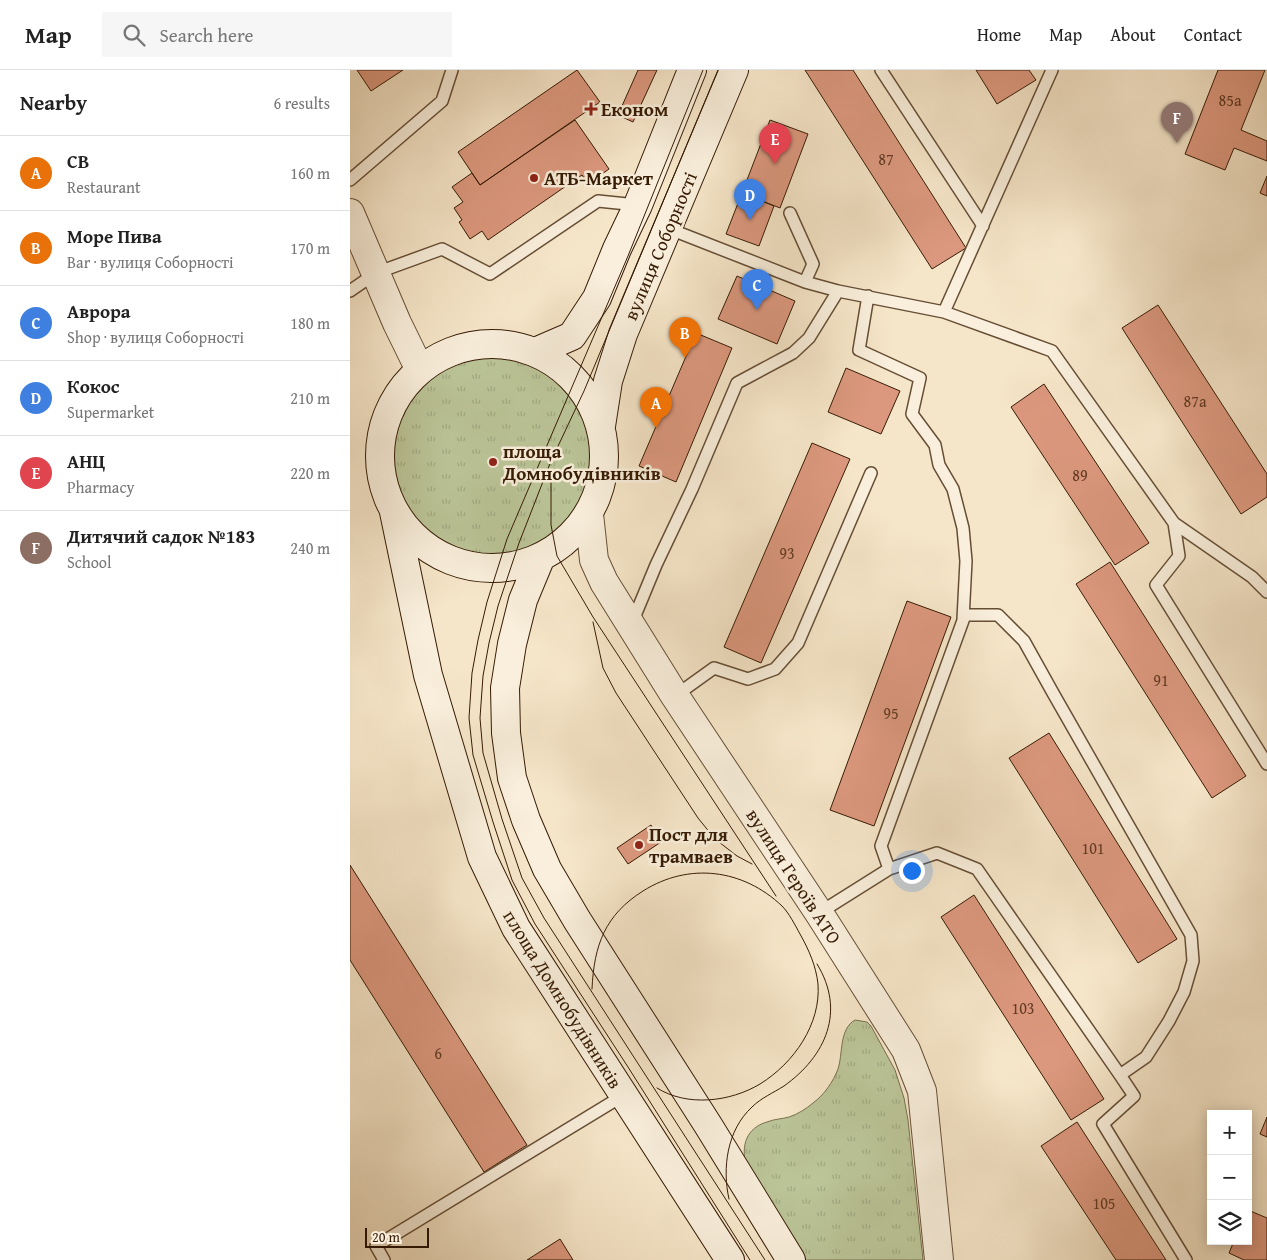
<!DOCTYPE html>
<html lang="en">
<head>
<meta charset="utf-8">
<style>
  :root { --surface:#fff; --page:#f6f6f6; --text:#222; --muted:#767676; --line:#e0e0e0; --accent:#0f766e }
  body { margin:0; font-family:"Gentium Book Plus",serif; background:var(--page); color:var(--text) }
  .controls { position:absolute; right:15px; bottom:15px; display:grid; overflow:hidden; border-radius:0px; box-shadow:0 2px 12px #0003 }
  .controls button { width:45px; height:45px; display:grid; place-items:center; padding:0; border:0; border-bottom:1px solid var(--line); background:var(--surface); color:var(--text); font:25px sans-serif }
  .scale { position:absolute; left:15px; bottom:12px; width:64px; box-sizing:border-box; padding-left:5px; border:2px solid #361b04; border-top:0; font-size:14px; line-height:18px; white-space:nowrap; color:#361b04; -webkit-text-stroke:4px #f9efdc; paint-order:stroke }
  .you { position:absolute; left:561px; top:800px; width:18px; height:18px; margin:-12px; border:4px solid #fff; border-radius:50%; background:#1a73e8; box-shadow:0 0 0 8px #1a73e833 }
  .badge { display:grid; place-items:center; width:32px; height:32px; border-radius:50%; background:var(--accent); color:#fff; font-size:16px; font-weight:700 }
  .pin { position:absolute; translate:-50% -41px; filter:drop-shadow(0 1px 2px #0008) }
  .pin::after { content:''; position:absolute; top:26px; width:18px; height:15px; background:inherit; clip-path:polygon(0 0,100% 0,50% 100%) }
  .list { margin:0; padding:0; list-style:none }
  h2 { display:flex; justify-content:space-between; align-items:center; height:65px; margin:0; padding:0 20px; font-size:21px }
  h2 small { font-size:16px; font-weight:400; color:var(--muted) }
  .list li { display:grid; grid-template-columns:32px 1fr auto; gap:15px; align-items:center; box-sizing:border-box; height:75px; padding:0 20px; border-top:1px solid var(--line) }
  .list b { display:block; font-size:19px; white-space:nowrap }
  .list p { margin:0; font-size:16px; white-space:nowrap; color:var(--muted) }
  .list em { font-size:16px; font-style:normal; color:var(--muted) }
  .icon { flex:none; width:28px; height:28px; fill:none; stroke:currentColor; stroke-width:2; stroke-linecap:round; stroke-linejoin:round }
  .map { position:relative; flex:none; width:917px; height:1190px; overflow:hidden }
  header { display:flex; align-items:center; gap:30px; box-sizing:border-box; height:70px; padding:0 25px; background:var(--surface); border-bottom:1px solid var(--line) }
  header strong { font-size:24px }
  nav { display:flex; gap:28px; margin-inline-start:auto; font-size:18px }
  .search { width:350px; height:45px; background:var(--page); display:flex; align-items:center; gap:12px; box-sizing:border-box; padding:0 18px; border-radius:0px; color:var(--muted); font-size:19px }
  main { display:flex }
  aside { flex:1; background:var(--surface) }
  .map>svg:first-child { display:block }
  .grass { fill:url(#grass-tufts); stroke:#78704e }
  .building { fill:#dc987e; stroke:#361b04 }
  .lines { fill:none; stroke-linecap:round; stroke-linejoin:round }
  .service-casing { stroke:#664e35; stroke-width:14 }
  .tertiary-casing { stroke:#664e35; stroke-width:30 }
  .secondary-casing { stroke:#361b04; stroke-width:30 }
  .service { stroke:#f9efdc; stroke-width:11 }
  .tertiary { stroke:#f9efdc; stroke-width:28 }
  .secondary { stroke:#f9efdc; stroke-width:28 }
  .tram { stroke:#361b04; stroke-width:1 }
  .poi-dot { fill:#8f2418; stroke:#f9efdc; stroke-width:2 }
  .labels { text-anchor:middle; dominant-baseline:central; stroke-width:5; stroke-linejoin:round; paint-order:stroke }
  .number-label { font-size:16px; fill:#603a22 }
  .poi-label { font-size:19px; font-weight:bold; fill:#361b04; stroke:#f9efdc; text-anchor:start }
  .street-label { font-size:19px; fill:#361b04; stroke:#f9efdc }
</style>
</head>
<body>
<header>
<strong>Map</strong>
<div class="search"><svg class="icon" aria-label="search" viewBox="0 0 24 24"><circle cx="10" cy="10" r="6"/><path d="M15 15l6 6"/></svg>Search here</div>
<nav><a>Home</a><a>Map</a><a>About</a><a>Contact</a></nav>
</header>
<main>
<aside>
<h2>Nearby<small>6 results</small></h2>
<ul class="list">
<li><span class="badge" style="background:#e8710a">A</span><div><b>СВ</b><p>Restaurant</p></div><em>160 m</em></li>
<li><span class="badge" style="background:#e8710a">B</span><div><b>Море Пива</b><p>Bar · вулиця Соборності</p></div><em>170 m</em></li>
<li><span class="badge" style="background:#3f7fe0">C</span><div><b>Аврора</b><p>Shop · вулиця Соборності</p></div><em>180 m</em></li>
<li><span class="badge" style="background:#3f7fe0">D</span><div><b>Кокос</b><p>Supermarket</p></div><em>210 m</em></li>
<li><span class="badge" style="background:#e0444e">E</span><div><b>АНЦ</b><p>Pharmacy</p></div><em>220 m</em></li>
<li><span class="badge" style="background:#8d6e63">F</span><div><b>Дитячий садок №183</b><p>School</p></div><em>240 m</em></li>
</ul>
</aside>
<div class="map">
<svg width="917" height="1190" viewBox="0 0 917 1190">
  <defs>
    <pattern id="grass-tufts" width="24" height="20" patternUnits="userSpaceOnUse" patternTransform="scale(1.25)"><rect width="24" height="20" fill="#bbc598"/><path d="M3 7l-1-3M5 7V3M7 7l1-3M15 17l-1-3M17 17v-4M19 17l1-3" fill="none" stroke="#a1a981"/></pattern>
  </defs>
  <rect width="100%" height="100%" fill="#f6e6c9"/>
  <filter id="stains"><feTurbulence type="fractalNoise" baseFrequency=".004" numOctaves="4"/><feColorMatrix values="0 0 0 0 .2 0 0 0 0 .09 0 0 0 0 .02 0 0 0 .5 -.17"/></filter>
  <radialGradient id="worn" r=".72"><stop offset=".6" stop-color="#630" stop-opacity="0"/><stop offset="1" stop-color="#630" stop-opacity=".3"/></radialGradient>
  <path class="grass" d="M43 385a100 100 0 1 1 200 0a100 100 0 1 1-200 0Z
    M505,950L517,952L521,956L545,1000L554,1028L558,1050L573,1190H455L442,1167L396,1095C391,1076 396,1058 417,1052C424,1049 432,1049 439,1047C448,1044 456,1039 463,1033C474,1025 483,1012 488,999C493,984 489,959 505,950Z"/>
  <path class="building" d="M7,0H53L21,21Z
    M227,0L250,32L130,115L108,82Z
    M288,0H307L283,52L268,45Z
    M455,0H503L616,178L582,199Z
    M626,0H679L686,10L647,34Z
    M868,0H915L891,60L917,71V91L884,78L875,100L835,84Z
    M225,50L259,99L238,114L232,105L138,170L132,161L120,169L109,152L112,150L104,138L113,132L102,117L122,103L130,115Z
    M420,50L458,64L430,138L392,123Z
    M917,106V126L910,123Z
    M392,123L424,136L409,176L376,164Z
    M387,206L445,231L427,274L368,249Z
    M808,235L917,404V427L891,444L772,258Z
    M346,263L382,278L326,412L289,396Z
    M496,298L550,321L531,364L478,342Z
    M694,314L799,473L765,495L661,337Z
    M462,373L500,389L411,593L374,577Z
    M760,492L896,706L862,728L726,514Z
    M557,531L601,547L524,756L480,740Z
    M699,663L827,869L788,893L659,688Z
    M301,755L311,772L278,794L267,778Z
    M0,795L177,1075L134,1102L0,890Z
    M624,825L754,1029L721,1050L591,847Z
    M917,1047V1067L910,1064Z
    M727,1052L816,1190H766L691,1076Z
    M898,1140L917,1148V1190H894L879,1183L884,1171H898Z
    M210,1169L223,1190H177Z"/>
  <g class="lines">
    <g class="service-casing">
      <path id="service" d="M531,0L633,156
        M0,110L92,31L102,0
        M440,143L463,194L455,212
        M317,158L455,212L488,221L594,242L702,0
        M0,221L26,203L92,179L140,204L248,131L287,135
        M518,226L509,280L570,308L562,344L585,375L589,395L603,419L613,458L616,491L613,549
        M594,242L702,281L824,453L829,486L806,515L917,694
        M824,453L902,507L917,522
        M282,553L306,495L342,419L387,313L443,283L459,268L488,221
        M325,626L364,598L398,609L425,599L448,573L521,403
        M469,843L539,799
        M770,1005L796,987L819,951L834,922L843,891L841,865L703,623L674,571L648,545H615L531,776L539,799L587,783L627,799L770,1005L784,1026L753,1054L836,1190
        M34,1190L26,1176L274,1025"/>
    </g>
    <g class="tertiary-casing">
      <path id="tertiary" d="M0,143L47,253L70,300
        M239,444L244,490L254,512L325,626L469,843L556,980L572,1021L589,1190"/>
    </g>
    <g class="secondary-casing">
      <path id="secondary" d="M30 386a112 112 0 1 1 224 0a112 112 0 1 1-224 0Z
        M185,282L222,266L247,228L267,179L288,135L342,0
        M251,356L258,311L273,264L384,0
        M44,442L78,605L132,787L166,858L380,1190
        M190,489L173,530L162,574L155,618L156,663L162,708L176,750L197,799L227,850L358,1055L441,1190"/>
    </g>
    <use href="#service" class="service"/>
    <use href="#tertiary" class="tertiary"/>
    <use href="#secondary" class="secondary"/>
    <path class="tram" d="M353,0L278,186L157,469L137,532L128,570L122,603L119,648L123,685L143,752L162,810L185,854L278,997L400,1190
      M368,0L234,321L201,391L169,473L148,536L139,573L133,606L130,648L133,683L152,749L172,808L194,848L415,1190
      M201,401V455L207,486L243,547L426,826
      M243,552L253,598L266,623L348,748L365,769L387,786L402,794
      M242,919C244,875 255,845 293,821C339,792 393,799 432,836C439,843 445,855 450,864C459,880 466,896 468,914C471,954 444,993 410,1014C380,1032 337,1037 307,1018
      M379,1129C372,1098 377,1060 402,1037C411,1028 423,1023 434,1016C476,986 496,941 467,894"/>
  </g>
  <g class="poi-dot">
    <path d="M238.5 31.5h5v5h5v5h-5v5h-5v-5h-5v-5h5z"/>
    <circle cx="184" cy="108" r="5"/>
    <circle cx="143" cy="392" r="5"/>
    <circle cx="289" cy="775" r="5"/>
  </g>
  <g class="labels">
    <g class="number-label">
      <text x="880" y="30">85а</text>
      <text x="536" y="89">87</text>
      <text x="845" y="331">87а</text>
      <text x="730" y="405">89</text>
      <text x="437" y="483">93</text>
      <text x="811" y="610">91</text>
      <text x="541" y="643">95</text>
      <text x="743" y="778">101</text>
      <text x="673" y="938">103</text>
      <text x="88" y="983">6</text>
      <text x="754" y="1133">105</text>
    </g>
    <g class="poi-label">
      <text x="251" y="39">Економ</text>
      <text x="194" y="108">АТБ-Маркет</text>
      <text x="153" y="381">площа<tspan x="153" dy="22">Домнобудівників</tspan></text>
      <text x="299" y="764">Пост для<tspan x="299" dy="22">трамваев</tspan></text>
    </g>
    <g class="street-label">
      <text transform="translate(310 176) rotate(-67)">вулиця Соборності</text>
      <text transform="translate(444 806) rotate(57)">вулиця Героїв АТО</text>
      <text transform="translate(213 929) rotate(58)">площа Домнобудівників</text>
    </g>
  </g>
  <rect width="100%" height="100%" filter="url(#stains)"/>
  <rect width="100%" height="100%" fill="url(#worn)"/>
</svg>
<div class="controls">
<button>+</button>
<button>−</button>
<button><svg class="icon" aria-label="layers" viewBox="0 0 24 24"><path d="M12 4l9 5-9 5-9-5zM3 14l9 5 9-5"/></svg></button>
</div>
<div class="scale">20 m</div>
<div class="you"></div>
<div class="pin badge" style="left:306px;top:358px;background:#e8710a">A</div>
<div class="pin badge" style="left:335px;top:288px;background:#e8710a">B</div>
<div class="pin badge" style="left:407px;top:240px;background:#3f7fe0">C</div>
<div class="pin badge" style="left:400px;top:150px;background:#3f7fe0">D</div>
<div class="pin badge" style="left:425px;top:94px;background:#e0444e">E</div>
<div class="pin badge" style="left:827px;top:73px;background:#8d6e63">F</div>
</div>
</main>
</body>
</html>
